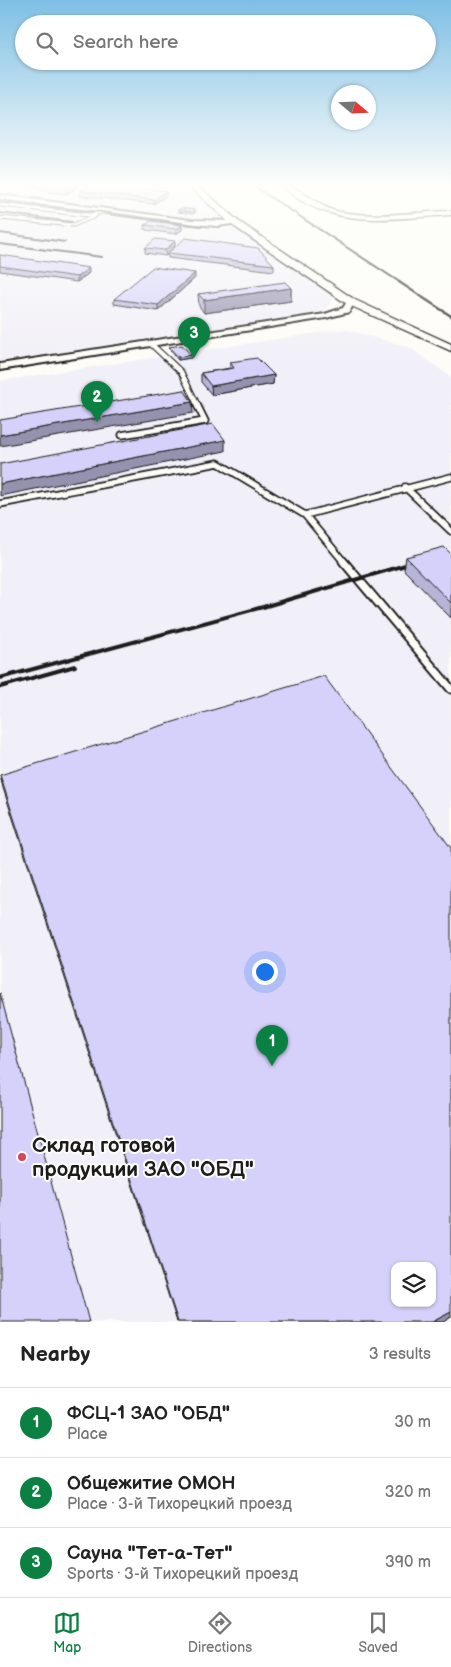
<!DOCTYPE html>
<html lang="en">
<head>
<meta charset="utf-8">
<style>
  :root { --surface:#fff; --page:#f6f6f6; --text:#222; --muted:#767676; --line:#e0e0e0; --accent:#0b8043 }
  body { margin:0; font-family:"Balsamiq Sans",sans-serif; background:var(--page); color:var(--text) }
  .controls { position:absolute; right:15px; bottom:15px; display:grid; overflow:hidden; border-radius:10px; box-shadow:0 1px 4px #0004 }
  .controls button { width:45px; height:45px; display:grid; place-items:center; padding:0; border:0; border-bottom:1px solid var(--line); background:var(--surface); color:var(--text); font:25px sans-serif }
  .compass { position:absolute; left:331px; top:85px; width:45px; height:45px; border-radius:50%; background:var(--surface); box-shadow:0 1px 4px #0004; rotate:109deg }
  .you { position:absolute; left:264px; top:971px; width:18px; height:18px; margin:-12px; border:4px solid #fff; border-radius:50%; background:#1a73e8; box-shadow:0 0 0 8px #1a73e833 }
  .badge { display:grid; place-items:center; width:32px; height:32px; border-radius:50%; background:var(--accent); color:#fff; font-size:16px; font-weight:700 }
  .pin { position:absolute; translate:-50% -41px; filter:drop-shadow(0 1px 2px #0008) }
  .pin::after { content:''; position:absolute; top:26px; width:18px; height:15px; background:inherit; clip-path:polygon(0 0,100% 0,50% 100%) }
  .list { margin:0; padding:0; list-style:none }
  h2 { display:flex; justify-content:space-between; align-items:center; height:65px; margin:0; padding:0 20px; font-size:21px }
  h2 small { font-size:16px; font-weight:400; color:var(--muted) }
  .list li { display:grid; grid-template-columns:32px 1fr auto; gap:15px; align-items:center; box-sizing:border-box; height:70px; padding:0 20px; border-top:1px solid var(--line) }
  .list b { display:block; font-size:19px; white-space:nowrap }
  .list p { margin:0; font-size:16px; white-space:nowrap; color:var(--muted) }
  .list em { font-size:16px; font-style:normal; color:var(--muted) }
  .icon { flex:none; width:28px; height:28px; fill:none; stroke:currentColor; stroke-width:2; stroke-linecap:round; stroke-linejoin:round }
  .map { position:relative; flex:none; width:451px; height:1322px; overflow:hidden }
  .search { position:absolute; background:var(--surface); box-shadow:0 1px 4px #0004; left:15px; right:15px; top:15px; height:55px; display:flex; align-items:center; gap:12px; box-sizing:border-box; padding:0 18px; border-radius:28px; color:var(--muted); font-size:19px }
  .sheet { height:275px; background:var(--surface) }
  nav { display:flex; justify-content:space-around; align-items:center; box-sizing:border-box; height:70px; border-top:1px solid var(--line); background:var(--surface); font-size:14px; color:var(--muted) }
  nav a { display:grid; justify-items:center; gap:2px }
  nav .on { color:var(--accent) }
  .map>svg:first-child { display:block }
  .built { fill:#f1eff8; fill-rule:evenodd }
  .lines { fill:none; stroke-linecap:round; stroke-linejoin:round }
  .service-far3-casing { stroke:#1c1c1c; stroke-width:5 }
  .service-far2-casing { stroke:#1c1c1c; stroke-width:7 }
  .service-far1-casing { stroke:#1c1c1c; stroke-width:9 }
  .service-casing { stroke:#1c1c1c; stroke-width:11 }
  .minor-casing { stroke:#1c1c1c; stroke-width:4 }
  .tertiary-casing { stroke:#1c1c1c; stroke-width:3 }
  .service-far3 { stroke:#fdfcf7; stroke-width:3 }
  .service-far2 { stroke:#fdfcf7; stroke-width:4.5 }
  .service-far1 { stroke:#fdfcf7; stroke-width:5.5 }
  .service { stroke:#fdfcf7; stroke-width:7 }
  .minor { fill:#fdfcf7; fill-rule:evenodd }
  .tertiary { fill:#fdfcf7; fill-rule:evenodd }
  .rail-far3 { stroke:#1c1c1c; stroke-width:2 }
  .rail-far2 { stroke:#1c1c1c; stroke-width:2.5 }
  .rail-far1 { stroke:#1c1c1c; stroke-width:3 }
  .rail { stroke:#1c1c1c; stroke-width:4 }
  .wall { fill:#b7b4d7; stroke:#1c1c1c }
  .shaded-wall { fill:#9592af; stroke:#1c1c1c }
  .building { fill:#d5d1fa; stroke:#1c1c1c; fill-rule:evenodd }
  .poi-dot { fill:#d1495b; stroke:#fdfcf7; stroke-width:2 }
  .labels { text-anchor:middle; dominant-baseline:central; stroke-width:4; stroke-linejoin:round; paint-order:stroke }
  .near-poi-label { font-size:21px; font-weight:bold; fill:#1c1c1c; stroke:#fdfcf7; text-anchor:start }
</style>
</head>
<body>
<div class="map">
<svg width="451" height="1322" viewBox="0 0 451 1322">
  <rect width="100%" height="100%" fill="#fdfcf7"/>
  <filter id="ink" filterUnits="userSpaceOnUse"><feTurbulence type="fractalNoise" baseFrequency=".02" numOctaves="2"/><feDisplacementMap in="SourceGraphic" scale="10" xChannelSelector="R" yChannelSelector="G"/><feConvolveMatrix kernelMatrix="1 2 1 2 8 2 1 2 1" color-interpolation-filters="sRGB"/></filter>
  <g filter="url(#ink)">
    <path class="built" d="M0,185H184L333,296L326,312L0,361Z
      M343,329L409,347L451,377V1322H0V381ZM395,1266H432V1303H395Z"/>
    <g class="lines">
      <g class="service-far3-casing">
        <path id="service-far3" d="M0,205L89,215L108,211
          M0,218L73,225L95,216"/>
      </g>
      <g class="service-far2-casing">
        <path id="service-far2" d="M150,343L181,372L198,406"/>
      </g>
      <g class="service-far1-casing">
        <path id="service-far1" d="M122,435L205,421L197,405
          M405,487L451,531
          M0,504L218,463L305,515L451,477
          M305,515L344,562"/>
      </g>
      <g class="service-casing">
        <path id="service" d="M343,561L451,689"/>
      </g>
      <g class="minor-casing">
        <path id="minor" d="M0,195L191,220L235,221L238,223L218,226L191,224L0,199Z
          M348,300L355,302L349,312L326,318L0,370V364L325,314L343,308Z"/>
      </g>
      <g class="tertiary-casing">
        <path id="tertiary" d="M188,185H197L238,221L355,300L451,344V351L347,304L232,225Z
          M281,185C301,185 316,207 336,211C372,219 414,212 451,211V215C392,218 328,231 281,185Z"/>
      </g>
      <use href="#service-far3" class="service-far3"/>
      <use href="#service-far2" class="service-far2"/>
      <use href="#service-far1" class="service-far1"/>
      <use href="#service" class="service"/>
      <use href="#minor" class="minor"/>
      <use href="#tertiary" class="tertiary"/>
      <path class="rail-far3" d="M252,185L401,283
        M0,202L102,212L203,226
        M0,213L72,222
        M0,233L65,242
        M0,244L102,257"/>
      <path class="rail-far2" d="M399,282L451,316"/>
      <path class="rail-far1" d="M417,562L419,561"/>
      <path class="rail" d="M0,678L263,607L419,561
        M0,687L75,666"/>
    </g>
    <path class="wall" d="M23,185H80L66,194L41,191V187Z
      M80,191H166V196L154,204L80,196Z
      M178,210L196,212L193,214L178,212Z
      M145,225H182V230L176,234L145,230Z
      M175,246L169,252L274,265V271L168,258V253L166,256L145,253V248Z
      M0,255L89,273L77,282L0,271Z
      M195,278L158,311L114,304V299Z
      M291,288V301L204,313L199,306L198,294Z
      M169,347L191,355V358L178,360L170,350Z
      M230,362L274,375L273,384L212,395L201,382V373L230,368Z
      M451,554V618L404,570L406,557Z
      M0,775L451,1317L443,1322H177L3,788Z"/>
    <path class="shaded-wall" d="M72,185H80L66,194L65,189Z
      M166,191V196L154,204V200Z
      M182,225V230L176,234V229Z
      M175,241V246L166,256L165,250Z
      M89,268V273L77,282V277Z
      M195,273V278L158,311V305Z
      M291,288V301L204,313V300Z
      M191,355V358L178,360V357Z
      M274,375L273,384L212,395L211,386Z
      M192,402L193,413L0,446V435Z
      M225,440V451L0,496V484Z
      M451,1312V1317L443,1322H432Z"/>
    <path class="building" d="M43,185H72L65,189L41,186Z
      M90,185H111L166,191L154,200L80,191Z
      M181,208L196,210L193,212L178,210Z
      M151,221L182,225L176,229L145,225Z
      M185,238L258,248L274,265L168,253Z
      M155,239L175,241L165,250L145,248Z
      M0,255L89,268L77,277L0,266Z
      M153,267L195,273L158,305L114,299Z
      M285,282L291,288L204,300L198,294Z
      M182,345L191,355L178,357L169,347Z
      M257,358L274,375L211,386L201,373L234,368L230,362Z
      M184,390L192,402L0,435V420Z
      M213,424L225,440L0,484V464Z
      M444,547L451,554V603L406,557Z
      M324,676L451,848V1312L432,1322H178L0,775ZM395,1266H432V1303H395Z
      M0,993L89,1322H0Z"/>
  </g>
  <linearGradient id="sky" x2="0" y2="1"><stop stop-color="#7fbfe5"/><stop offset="0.5" stop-color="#fefefb"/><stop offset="1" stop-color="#fefefb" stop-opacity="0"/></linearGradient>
  <rect width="451" height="370" fill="url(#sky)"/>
  <circle class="poi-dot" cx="22" cy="1157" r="5"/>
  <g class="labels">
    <g class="near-poi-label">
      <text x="32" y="1145">Склад готовой<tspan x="32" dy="24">продукции ЗАО "ОБД"</tspan></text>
    </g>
  </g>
</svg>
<div class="controls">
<button><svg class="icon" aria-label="layers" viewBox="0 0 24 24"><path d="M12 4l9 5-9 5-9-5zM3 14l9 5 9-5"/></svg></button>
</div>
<svg class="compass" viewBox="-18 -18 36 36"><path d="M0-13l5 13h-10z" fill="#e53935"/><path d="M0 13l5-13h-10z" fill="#767676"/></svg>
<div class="you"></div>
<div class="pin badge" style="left:272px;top:1066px">1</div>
<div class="pin badge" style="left:97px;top:422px">2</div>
<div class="pin badge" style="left:194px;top:358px">3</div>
<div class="search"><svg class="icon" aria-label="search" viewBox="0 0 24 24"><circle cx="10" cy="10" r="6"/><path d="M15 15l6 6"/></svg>Search here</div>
</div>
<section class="sheet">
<h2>Nearby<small>3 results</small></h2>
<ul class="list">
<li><span class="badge">1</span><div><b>ФСЦ-1 ЗАО &quot;ОБД&quot;</b><p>Place</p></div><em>30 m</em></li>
<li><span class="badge">2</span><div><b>Общежитие ОМОН</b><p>Place · 3-й Тихорецкий проезд</p></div><em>320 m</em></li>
<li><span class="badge">3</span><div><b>Сауна &quot;Тет-а-Тет&quot;</b><p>Sports · 3-й Тихорецкий проезд</p></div><em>390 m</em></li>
</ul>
</section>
<nav>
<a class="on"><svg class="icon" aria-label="map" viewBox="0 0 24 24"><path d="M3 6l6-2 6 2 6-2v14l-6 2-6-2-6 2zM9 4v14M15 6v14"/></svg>Map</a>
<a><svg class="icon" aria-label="directions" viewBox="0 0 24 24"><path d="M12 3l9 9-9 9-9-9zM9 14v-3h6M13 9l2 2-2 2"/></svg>Directions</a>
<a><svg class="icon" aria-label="saved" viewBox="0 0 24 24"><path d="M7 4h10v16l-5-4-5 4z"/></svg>Saved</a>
</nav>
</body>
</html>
